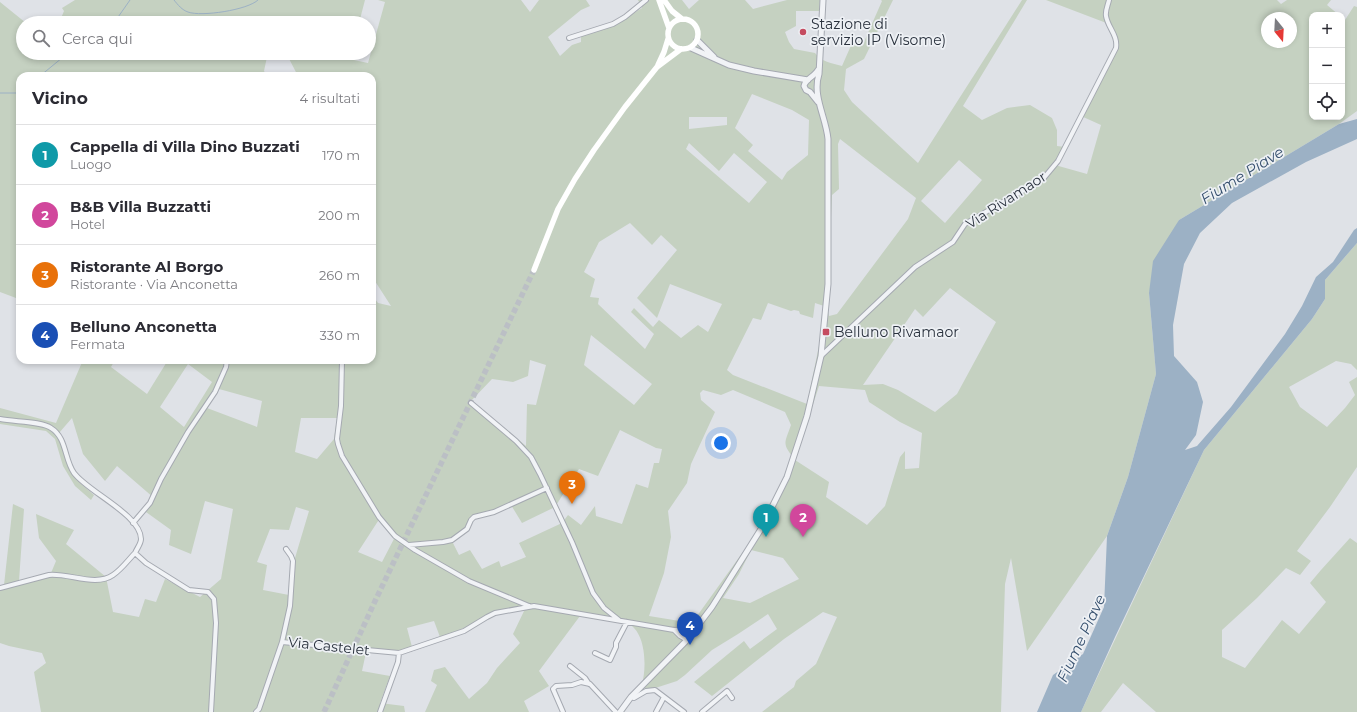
<!DOCTYPE html>
<html lang="it">
<head>
<meta charset="utf-8">
<style>
  :root { --surface:#fff; --page:#f2f2f3; --text:#2b2b33; --muted:#7c7c81; --line:#e1e1e2; --accent:#111827 }
  body { margin:0; font-family:Montserrat,sans-serif; background:var(--page); color:var(--text) }
  .controls { position:absolute; right:12px; top:12px; display:grid; overflow:hidden; border-radius:8px; box-shadow:0 2px 6px #0003 }
  .controls button { width:36px; height:36px; display:grid; place-items:center; padding:0; border:0; border-bottom:1px solid var(--line); background:var(--surface); color:var(--text); font:20px sans-serif }
  .compass { position:absolute; left:1261px; top:12px; width:36px; height:36px; border-radius:50%; background:var(--surface); box-shadow:0 2px 6px #0003; rotate:162deg }
  .you { position:absolute; left:721px; top:443px; width:14px; height:14px; margin:-10px; border:3px solid #fff; border-radius:50%; background:#1a73e8; box-shadow:0 0 0 6px #1a73e833 }
  .badge { display:grid; place-items:center; width:26px; height:26px; border-radius:50%; background:var(--accent); color:#fff; font-size:13px; font-weight:700 }
  .pin { position:absolute; translate:-50% -33px; filter:drop-shadow(0 1px 2px #0008) }
  .pin::after { content:''; position:absolute; top:21px; width:14px; height:12px; background:inherit; clip-path:polygon(0 0,100% 0,50% 100%) }
  .list { margin:0; padding:0; list-style:none }
  h2 { display:flex; justify-content:space-between; align-items:center; height:52px; margin:0; padding:0 16px; font-size:17px }
  h2 small { font-size:13px; font-weight:400; color:var(--muted) }
  .list li { display:grid; grid-template-columns:26px 1fr auto; gap:12px; align-items:center; box-sizing:border-box; height:60px; padding:0 16px; border-top:1px solid var(--line) }
  .list b { display:block; font-size:15px; white-space:nowrap }
  .list p { margin:0; font-size:13px; white-space:nowrap; color:var(--muted) }
  .list em { font-size:13px; font-style:normal; color:var(--muted) }
  .icon { flex:none; width:22px; height:22px; fill:none; stroke:currentColor; stroke-width:2; stroke-linecap:round; stroke-linejoin:round }
  .map { position:relative; flex:none; width:1357px; height:712px; overflow:hidden }
  .search { position:absolute; background:var(--surface); box-shadow:0 2px 6px #0003; left:16px; top:16px; width:360px; height:44px; display:flex; align-items:center; gap:10px; box-sizing:border-box; padding:0 14px; border-radius:22px; color:var(--muted); font-size:15px }
  .panel { position:absolute; background:var(--surface); box-shadow:0 2px 6px #0003; left:16px; top:72px; width:360px; height:292px; border-radius:12px }
  .map>svg:first-child { display:block }
  .green { fill:#c5d1c1; fill-rule:evenodd }
  .water { fill:#9cb1c5 }
  .lines { fill:none; stroke-linecap:round; stroke-linejoin:round }
  .stream { stroke:#9cb1c5; stroke-width:1 }
  .secondary-tunnel { stroke:#bbbfc5; stroke-width:5.5; stroke-dasharray:5.5 3; stroke-linecap:butt }
  .minor-casing { stroke:#a5a9b1; stroke-width:6 }
  .tertiary-casing { stroke:#a5a9b1; stroke-width:7 }
  .minor { stroke:#f1f3f6; stroke-width:4 }
  .tertiary { stroke:#f1f3f6; stroke-width:5 }
  .secondary { stroke:#fff; stroke-width:5.5 }
  .poi-dot { fill:#c54c60; stroke:#eef1f5; stroke-width:1.5 }
  .labels { text-anchor:middle; dominant-baseline:central; stroke-width:3.5; stroke-linejoin:round; paint-order:stroke }
  .poi-label { font-size:14px; fill:#29313d; stroke:#eef1f5; text-anchor:start }
  .street-label { font-size:14px; fill:#29313d; stroke:#eef1f5 }
  .water-label { font-size:15px; font-style:italic; fill:#36506e; stroke:#eef1f5 }
</style>
</head>
<body>
<div class="map">
<svg width="1357" height="712" viewBox="0 0 1357 712">
  <rect width="100%" height="100%" fill="#dfe2e7"/>
  <path class="green" d="M75,0H365L359,23H59L64,11L62,8Z
    M378,0H521L530,12L539,0H586L590,6L581,10L548,37L560,56L572,45L581,42V31L604,29L623,20L642,8L638,0H682L689,9L699,0H745L753,9L787,0H820L819,11H796V26L785,32L789,42L794,49L815,53C821,62 832,63 842,66L853,41L864,42L882,1L881,0H893L864,59L846,69L844,90L852,102L918,163L1022,0H1027L963,106L982,120L1007,108L1030,105L1052,118L1057,130V146L1065,147L1055,165L1087,174L1101,125L1081,116L1116,48L1109,24L1046,0H1277L1281,4L1287,0H1331L1327,5L1339,15H1312V117H1342V18L1345,20L1354,6L1357,7V111L1339,124L1179,220L1149,293L1156,374L1128,477L1107,536L1027,651L1011,558L1005,584L1001,712H762L794,687L796,681L816,664L837,617L823,612L784,639L712,696L694,682L744,641L750,649L777,629L768,614L738,634L712,650L685,675L677,681L646,691L642,684C647,667 646,629 626,623C612,619 595,618 580,616L539,671L549,686L524,701L529,712H425L437,685L431,681L434,670L445,667L469,699L487,683L497,668L520,643L513,634L525,609L504,610L455,632L440,637L434,621L407,628L412,647L399,651L367,648L362,671L390,676L380,703L404,706L405,712H41L34,672L46,663L42,653L9,646L0,643V587L4,585L13,504L24,509L19,581L51,573L56,561L39,538L36,514L74,530L66,544L106,577L113,612L139,617L145,599L156,602L165,579L200,597L221,579L233,509L205,501L191,554L169,545L171,530L146,512L154,498L117,466L105,481L83,454L72,418L59,433L68,464L79,482L94,495L91,500L75,486L63,466L55,439L46,431L0,424V408L56,423L83,360H115L111,367L147,394L168,360H372V295L378,303L391,306L373,278L372,279V254L374,251L372,244V76H298L286,53H350L349,59L368,63L385,2ZM1267,18H1291V42H1267ZM752,94L792,110L809,120L808,155L787,172L782,180L748,151L753,145L735,128ZM727,117V125L689,129V117ZM840,139L916,198L908,219L837,314L829,316L827,307L832,195L839,189L838,144ZM689,143L719,171L734,153L767,182L749,203L686,149ZM959,160L982,180L945,223L921,201ZM630,223L652,245L661,235L677,250L637,298L657,318L670,284L722,304L708,332L698,325L681,338L659,320L653,327L634,308L631,312L654,334L645,349L598,304L599,298L590,297L595,279L584,272L599,242ZM950,288L996,322L957,394L935,412L898,390L883,384L863,385L915,309L923,317ZM768,303L791,311L794,310L799,311L800,314L813,318L815,303L827,307L807,404L733,375L727,370L753,318L761,320ZM591,335L652,384L634,405L584,365ZM530,360L546,365L536,405L527,404L526,446L471,401L492,379L513,382L528,376ZM188,364L212,382L184,427L160,407ZM819,386L865,390L869,402L900,422L922,433L919,468L905,469V451L900,457L885,506L867,525L826,497L829,482L795,460ZM219,389L262,401L257,427L207,408ZM703,390L721,395L733,390L785,412L791,425C784,445 782,443 795,460L750,549L748,545L692,623L649,616L664,573L671,537L668,511L687,483L691,464L715,412L701,400L700,393ZM301,418H337L334,439L317,459L295,452ZM620,430L656,448L662,449L659,463H654L648,488L636,484L622,524L596,516L595,506L581,525L568,515L562,523L519,543L526,557L501,567L499,561L482,569L470,550L459,555L452,541L476,518L511,505L522,523L555,507L579,469L598,476ZM296,507L309,511L295,558L289,595L263,590L267,565L257,562L270,529L289,530ZM380,518L396,535L382,562L358,552ZM751,550L783,558L799,579L750,603L723,598L739,574Z
    M0,2L26,23H23V53H276L267,57L264,71L267,76H20V205L17,221L20,223V283L16,298L0,292Z
    M1357,243V370L1351,364L1336,361L1289,387L1300,407L1327,427L1345,408L1355,395L1349,382L1357,377V467L1330,507L1297,551L1311,561L1300,575L1286,568L1257,598L1222,630V657L1245,668L1282,620L1299,634L1326,602L1310,583L1321,570L1350,538L1357,543V712H1156L1123,683L1101,712H1081L1204,450L1312,319L1325,299V280Z"/>
  <path class="water" d="M1357,119V139L1306,162L1232,203L1200,233L1184,264L1173,325L1174,356L1197,382L1203,402L1196,435L1185,450L1197,446L1231,407L1285,334L1302,306L1316,277L1333,262L1354,230L1357,228V243L1325,280V299L1312,319L1204,450L1115,637L1081,712H1037L1053,675L1083,654L1104,607L1107,536L1128,477L1156,374L1149,293L1153,261L1179,220L1339,124Z"/>
  <g class="lines">
    <path class="stream" d="M174,0C178,5 182,10 188,12C201,17 248,10 258,0
      M113,23L116,20L130,0
      M40,76L68,53
      M0,93H17L20,91"/>
    <path class="secondary-tunnel" d="M324,712L376,599L534,270"/>
    <g class="minor-casing">
      <path id="minor" d="M569,38L613,24L625,17L646,0
        M821,356L915,267L953,242L965,224L1043,179L1058,161L1116,48C1118,35 1108,28 1106,16C1105,11 1108,5 1109,0
        M342,360L341,406L337,439L338,444L342,456L379,517L395,536L415,550L469,581L529,606
        M471,403L516,441L531,457L540,474L572,542L593,593L604,608L619,620
        M0,419C13,422 41,421 51,428C67,438 64,459 74,473C88,492 141,515 141,539C141,544 137,548 135,553
        M133,523L150,503L161,479L188,432L215,392L226,367L227,360
        M409,545L443,542L452,540L467,529L471,520L474,517L494,512L547,488
        M0,588L49,575C69,573 96,587 113,575C122,569 128,560 135,553L146,563L189,590L208,592L214,599L216,623L211,712
        M674,630L680,636L687,640
        M282,642L399,653L464,631L487,617L495,613L534,606L674,630C681,629 686,630 690,637
        M595,653L610,660L616,647V643L627,622
        M570,666L585,678L589,684
        M631,697L634,698L646,691L655,690L684,712
        M256,712L259,709L282,642L290,606L293,561L291,556L286,549
        M380,712L398,662L399,653
        M563,712L553,689L556,686L572,685L581,682L590,684L616,712
        M656,712L664,697
        M702,712L727,691L732,698"/>
    </g>
    <g class="tertiary-casing">
      <path id="tertiary" d="M697,40L714,57
        M691,48L729,65L754,71L808,80
        M818,70C814,77 805,79 804,86L806,90L810,92L818,102
        M620,712L631,697L687,640L712,607L761,529L787,477L807,416L821,356L828,284V139C826,117 812,96 819,74L823,0"/>
    </g>
    <use href="#minor" class="minor"/>
    <use href="#tertiary" class="tertiary"/>
    <path class="secondary" d="M659,0L669,28
      M664,0L672,11L682,19
      M668 34a15 15 0 1 1 30 0a15 15 0 1 1-30 0Z
      M658,65L664,52L668,39
      M534,270L558,209L575,179L594,150L625,107L657,67L681,49"/>
  </g>
  <g class="poi-dot">
    <circle cx="803" cy="32" r="4"/>
    <rect x="822" y="328" width="8" height="8" rx="2"/>
  </g>
  <g class="labels">
    <g class="poi-label">
      <text x="811" y="24">Stazione di<tspan x="811" dy="16">servizio IP (Visome)</tspan></text>
      <text x="834" y="332">Belluno Rivamaor</text>
    </g>
    <g class="street-label">
      <text transform="translate(1006 200) rotate(-33)">Via Rivamaor</text>
      <text transform="translate(329 646) rotate(6)">Via Castelet</text>
    </g>
    <g class="water-label">
      <text transform="translate(1242 175) rotate(-32)">Fiume Piave</text>
      <text transform="translate(1081 638) rotate(-65)">Fiume Piave</text>
    </g>
  </g>
</svg>
<div class="controls">
<button>+</button>
<button>−</button>
<button><svg class="icon" aria-label="locate" viewBox="0 0 24 24"><circle cx="12" cy="12" r="6"/><path d="M12 2v4M12 18v4M2 12h4M18 12h4"/></svg></button>
</div>
<svg class="compass" viewBox="-18 -18 36 36"><path d="M0-13l5 13h-10z" fill="#e53935"/><path d="M0 13l5-13h-10z" fill="#7c7c81"/></svg>
<div class="you"></div>
<div class="pin badge" style="left:766px;top:537px;background:#0f9aa8">1</div>
<div class="pin badge" style="left:803px;top:537px;background:#d1479c">2</div>
<div class="pin badge" style="left:572px;top:504px;background:#e8710a">3</div>
<div class="pin badge" style="left:690px;top:645px;background:#1a4fb4">4</div>
<div class="search"><svg class="icon" aria-label="search" viewBox="0 0 24 24"><circle cx="10" cy="10" r="6"/><path d="M15 15l6 6"/></svg>Cerca qui</div>
<section class="panel">
<h2>Vicino<small>4 risultati</small></h2>
<ul class="list">
<li><span class="badge" style="background:#0f9aa8">1</span><div><b>Cappella di Villa Dino Buzzati</b><p>Luogo</p></div><em>170 m</em></li>
<li><span class="badge" style="background:#d1479c">2</span><div><b>B&amp;B Villa Buzzatti</b><p>Hotel</p></div><em>200 m</em></li>
<li><span class="badge" style="background:#e8710a">3</span><div><b>Ristorante Al Borgo</b><p>Ristorante · Via Anconetta</p></div><em>260 m</em></li>
<li><span class="badge" style="background:#1a4fb4">4</span><div><b>Belluno Anconetta</b><p>Fermata</p></div><em>330 m</em></li>
</ul>
</section>
</div>
</body>
</html>
